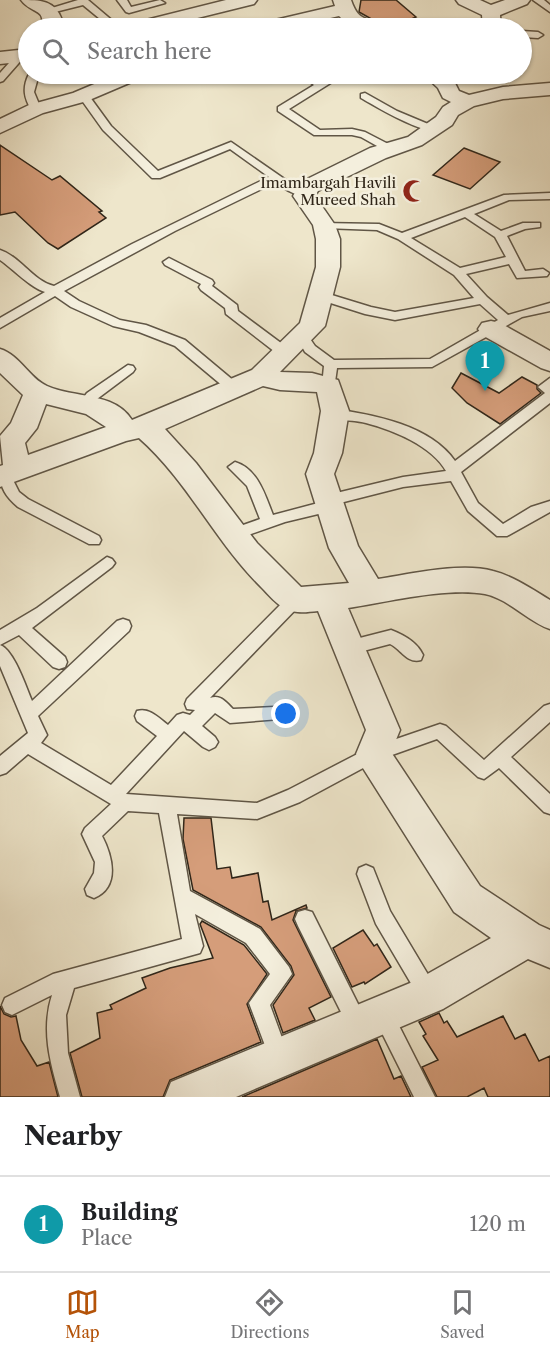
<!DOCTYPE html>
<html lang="en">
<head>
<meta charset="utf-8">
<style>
  :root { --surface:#fff; --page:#f6f6f6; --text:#202124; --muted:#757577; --line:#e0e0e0; --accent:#b45309 }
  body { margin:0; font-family:"Libre Caslon Text",serif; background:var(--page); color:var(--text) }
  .you { position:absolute; left:286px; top:714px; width:21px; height:21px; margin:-15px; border:4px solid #fff; border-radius:50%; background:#1a73e8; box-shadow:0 0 0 9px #1a73e833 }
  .badge { display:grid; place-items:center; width:39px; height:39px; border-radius:50%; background:var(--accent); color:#fff; font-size:20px; font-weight:700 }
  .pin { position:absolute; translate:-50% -50px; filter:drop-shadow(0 2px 3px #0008) }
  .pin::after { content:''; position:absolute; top:32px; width:21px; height:18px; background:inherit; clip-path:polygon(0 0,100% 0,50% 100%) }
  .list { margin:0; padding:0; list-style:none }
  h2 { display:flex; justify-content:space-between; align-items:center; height:78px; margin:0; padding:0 24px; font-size:26px }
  h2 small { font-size:20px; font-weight:400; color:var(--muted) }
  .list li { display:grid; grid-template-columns:39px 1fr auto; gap:18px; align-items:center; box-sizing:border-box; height:96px; padding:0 24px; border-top:2px solid var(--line) }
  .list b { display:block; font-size:22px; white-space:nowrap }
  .list p { margin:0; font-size:20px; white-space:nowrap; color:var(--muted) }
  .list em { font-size:20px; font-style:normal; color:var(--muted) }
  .icon { flex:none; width:33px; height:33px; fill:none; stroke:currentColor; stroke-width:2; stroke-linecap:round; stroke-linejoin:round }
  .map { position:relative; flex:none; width:550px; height:1097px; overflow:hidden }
  .search { position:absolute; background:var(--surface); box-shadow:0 2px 4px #0004; left:18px; right:18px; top:18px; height:66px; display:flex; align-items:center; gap:15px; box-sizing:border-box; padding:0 21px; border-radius:33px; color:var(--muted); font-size:22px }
  .sheet { height:174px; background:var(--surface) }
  nav { display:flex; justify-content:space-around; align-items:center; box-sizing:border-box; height:84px; border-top:2px solid var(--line); background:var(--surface); font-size:16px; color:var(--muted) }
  nav a { display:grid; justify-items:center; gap:3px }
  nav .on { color:var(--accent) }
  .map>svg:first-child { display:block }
  .building { fill:#d59d7a; stroke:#302619; stroke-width:1.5 }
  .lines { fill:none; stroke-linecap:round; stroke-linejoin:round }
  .service-casing { stroke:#605646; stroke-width:3 }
  .minor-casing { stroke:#605646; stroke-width:3 }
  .service { fill:#f4efdd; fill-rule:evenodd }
  .minor { fill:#f4efdd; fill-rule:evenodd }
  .labels { text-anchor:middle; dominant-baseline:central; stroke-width:5; stroke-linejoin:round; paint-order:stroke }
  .far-poi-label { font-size:15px; fill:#302619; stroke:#f4efdd; text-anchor:end }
</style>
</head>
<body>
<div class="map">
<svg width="550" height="1097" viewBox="0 0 550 1097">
  <rect width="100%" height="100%" fill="#eee6cb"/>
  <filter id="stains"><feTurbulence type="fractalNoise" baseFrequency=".00333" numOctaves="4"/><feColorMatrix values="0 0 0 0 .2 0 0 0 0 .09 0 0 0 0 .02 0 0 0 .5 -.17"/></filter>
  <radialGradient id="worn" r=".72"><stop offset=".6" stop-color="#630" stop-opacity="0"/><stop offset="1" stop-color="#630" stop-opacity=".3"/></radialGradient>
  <path class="building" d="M361,0H396L416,17L391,28H382L377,22L359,12Z
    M0,145L52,180L60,176L102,211L99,212L106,218L58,249L48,243L15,212L0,215Z
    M464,148L500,162L470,189L433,175Z
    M461,373L499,393L522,377L537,385V389L541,393L500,424L467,403L452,388Z
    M184,818H211L217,869L230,867L232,878L258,873L263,902L268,901L272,920L306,905L307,908L296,911L293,920L331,997L309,1008L315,1020L283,1033L273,1005L294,975L291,966L261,927L193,890L183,839Z
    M202,921L244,945L267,974L247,1004L261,1042L170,1080L163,1097H82L70,1053L100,1038L97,1013L112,1009L110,1005L146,988L142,978L170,968L213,958L200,924Z
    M363,930L374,946L377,944L391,967L365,984L364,982L352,987L333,948Z
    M0,1006L4,1014L11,1017L16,1016L21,1040L37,1066L49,1062L58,1097H0Z
    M439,1013L444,1023L447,1021L457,1037L503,1016L515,1039L525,1034L539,1061L550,1056V1097H488L484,1088L467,1097H437L422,1067L438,1060L423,1036L426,1034L419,1022Z
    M377,1039L394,1079L401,1076L411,1097H242Z"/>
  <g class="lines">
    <g class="service-casing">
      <path id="service" d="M78,0H88L121,28H111L83,5L47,14L42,11Z
        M117,0H127L131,7L160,0L165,3L129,13L126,12Z
        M533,0H544L550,5V12Z
        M522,31L538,32L543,35L538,38L522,37Z
        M17,54L25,56L3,81L0,82V73Z
        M29,74H39L34,92L41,109L36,112L32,111C24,98 22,88 29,74Z
        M84,74H95L109,85L100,87Z
        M300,74H311L321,81L334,74H345L289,109L320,130L352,129L365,132L394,147V151H386L361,137L352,135H314L278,111V107L314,85Z
        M79,93H87L111,126L158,171L231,142L296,187L311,193L309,195C296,197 286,190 276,182L175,231L64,291L79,301L120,320L146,325L185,340L240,386L242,389L240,392H230L175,346L139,332L113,326L71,307L55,296L0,328V318L45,292C31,288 13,269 0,260V250C21,257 33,281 54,286L132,244L269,177L230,149L160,178H152L103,130L78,95Z
        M365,93L397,111L440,129C428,138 375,106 361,98V94Z
        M550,193V199L509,200L474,214L501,231L523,223H540V227L525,229L507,236L525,271L543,269L549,273L547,276L517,278L509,264L466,274L487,297L508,315L550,303V311L522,317L432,367L337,368L334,389H324L322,386L324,366L305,352L296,336L298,333H306L315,346L334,360L430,359L498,320L480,304L395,320L365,314L318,299V293L322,292L371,307L395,312L474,298L454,275L398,239L377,230L324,228L318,225L320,223L379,224L402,233L504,195ZM465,217L495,237L506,257L460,268L411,238Z
        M169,258L212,280L214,283L212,286L237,305L238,311L289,349L290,352L289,355H279L226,314L225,308L201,290L199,287L201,284L165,265L163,262Z
        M128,365L133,366L135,369L133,372L97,399L90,408H80L78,405L87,393Z
        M550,378V403L461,472L478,503L503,524L531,507L550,501V512L507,536H497L468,511L451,481L403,487L336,504L335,510L285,522L234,540L229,538L227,534L229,530L260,519L247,486L228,467L235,462C258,469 265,495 273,515L322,502L323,496L328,495L403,477L446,471C432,446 393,430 366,423C354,420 341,421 329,417L327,414L329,411L334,409C374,415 430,425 455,461L545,393L538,387Z
        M4,471L9,472L19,492L28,499L99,536L101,540L99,544H89L18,507C6,497 0,488 0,472Z
        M107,557L112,559L115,563L112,567L32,628L65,657L67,662L65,667L59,669L53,667L19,635L0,645V630L37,608Z
        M295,594L301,596L303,600L301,604L210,698C220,694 226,702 233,709L274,707L280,709L282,714L280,719L230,723L215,713L202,726L215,737L218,742L215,747L209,750L203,747L184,731L126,794L257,803L288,790L367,749L440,724L446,726L484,760L544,706L550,704V722L511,757L550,794V814L544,812L499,768L484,779L478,777L437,739L378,760L300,802L257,819L177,814L190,891L260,929L289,967L292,974L270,1005L289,1057L286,1064L279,1067L272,1064L249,1003L270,974L246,943L195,914L203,946L200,953L74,988L66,1015L68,1053L80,1097H60C50,1062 41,1030 52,995L12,1015L5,1012L2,1005L5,998L53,974L182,939L159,813L128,811L102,836C112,855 121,887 94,898L87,895L85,889L94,873L95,862L82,834L85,828L111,804L28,754L6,773L0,775V756L28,733L0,666V645C14,650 26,687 32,701L117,621L123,619L129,621L131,626L129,631L38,716L47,735L41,743L111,785L157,736L137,721L135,716L137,711C149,707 159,718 168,725L177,715L183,713L190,715L195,710L187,709L185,704L187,699L289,596Z
        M391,630C404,635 417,642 423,655L421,660C407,664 401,649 390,644L348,655L342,653L340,648L342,643L348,641Z
        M366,865L373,868L390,911L436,988L439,995L436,1002L429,1005L422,1002L376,924L357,874L359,868Z
        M305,910L312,912L365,1018L368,1025L365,1032L358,1035L351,1032L298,926L295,919L298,912Z
        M383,1005L390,1008L435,1097H414L373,1015L376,1008Z"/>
    </g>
    <g class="minor-casing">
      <path id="minor" d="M21,0C40,0 55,0 62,20L59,28H41C47,8 31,14 21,0Z
        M226,0H257L254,4L157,28H128L130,24Z
        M333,0H351C360,26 368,13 380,28C363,30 351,29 339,16L287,28H256L258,24L335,6Z
        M456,0H480L491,5L505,0H530L527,4L500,15L501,28H483L482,15L459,4Z
        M28,49V61L0,64V52Z
        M118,74H144L141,78L87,101L43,113L0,133V119L29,105L73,93Z
        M423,74H444L454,81L459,91L469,95L503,87L550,83V95L503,99L474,106L458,115L452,125L422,145L386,158L318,191L315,196L335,225L340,239V267L325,326L280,372L312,373L338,380L349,411L342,453L334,474L358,546L378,579C411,574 461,562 493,571C513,576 532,589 550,600V629C527,621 509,599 485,594C447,587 387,602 348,608L400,730L391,752L480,886L539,925L550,930V968L528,959L443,1009L236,1097H165L171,1082L415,981L491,938L454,912L361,765L356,754L366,730L318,611C307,612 296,614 286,609C277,605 269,595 262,588C215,542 188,481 139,438L126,441L0,487V466L3,465L0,436L11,423L23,395L0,373V349C20,355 29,378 47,386C73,398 115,392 132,420L252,370L300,323L316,267V239L313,225L293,196L301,182L370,148L408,137L436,117L443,107L451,102L443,98L438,88ZM263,386L280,390L317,392L321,411L314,453L306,474L329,548L349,583L301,587L257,543L196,463L165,429ZM46,404L86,414L106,427L28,455L25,443L37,428Z
        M491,321L500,323L550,351V371L541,368L482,335L478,329L482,323Z"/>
    </g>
    <use href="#service" class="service"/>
    <use href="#minor" class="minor"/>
  </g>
  <defs>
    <g id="mosque-bare" transform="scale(1.8)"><path d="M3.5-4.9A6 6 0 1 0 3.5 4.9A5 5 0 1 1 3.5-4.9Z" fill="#8f2418" stroke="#f4efdd" stroke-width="2.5" paint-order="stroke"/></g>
  </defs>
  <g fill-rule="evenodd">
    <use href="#mosque-bare" x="414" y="191"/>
  </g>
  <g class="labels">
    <g class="far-poi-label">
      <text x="396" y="182">Imambargah Havili<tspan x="396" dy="17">Mureed Shah</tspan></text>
    </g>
  </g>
  <rect width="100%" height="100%" filter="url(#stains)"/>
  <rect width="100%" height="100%" fill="url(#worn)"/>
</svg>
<div class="you"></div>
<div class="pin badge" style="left:485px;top:391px;background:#0f9aa8">1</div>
<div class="search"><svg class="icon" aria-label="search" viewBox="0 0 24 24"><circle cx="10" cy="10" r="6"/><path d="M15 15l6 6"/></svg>Search here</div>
</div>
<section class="sheet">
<h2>Nearby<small></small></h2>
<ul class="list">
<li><span class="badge" style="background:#0f9aa8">1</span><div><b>Building</b><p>Place</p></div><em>120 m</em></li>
</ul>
</section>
<nav>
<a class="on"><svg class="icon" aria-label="map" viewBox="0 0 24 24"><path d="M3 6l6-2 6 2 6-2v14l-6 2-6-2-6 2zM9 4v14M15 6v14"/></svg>Map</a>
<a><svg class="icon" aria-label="directions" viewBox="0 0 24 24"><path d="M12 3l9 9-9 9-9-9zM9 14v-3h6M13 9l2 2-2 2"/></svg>Directions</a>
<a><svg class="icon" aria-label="saved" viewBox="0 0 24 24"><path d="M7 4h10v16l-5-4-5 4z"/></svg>Saved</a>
</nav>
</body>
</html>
